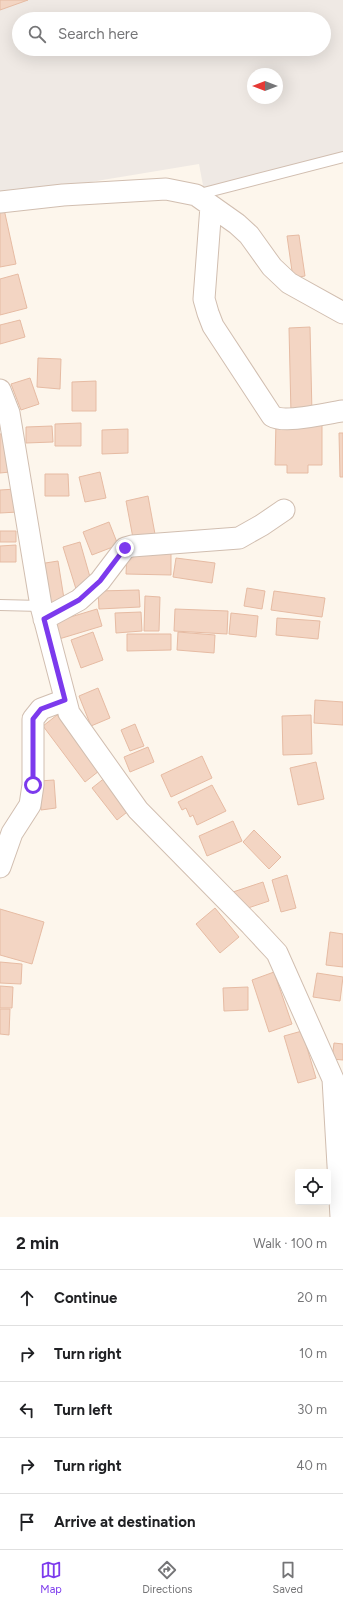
<!DOCTYPE html>
<html lang="en">
<head>
<meta charset="utf-8">
<style>
  :root { --surface:#fff; --page:#f6f6f6; --text:#202124; --muted:#757577; --line:#e0e0e0; --accent:#7c3aed }
  body { margin:0; font-family:Figtree,sans-serif; background:var(--page); color:var(--text) }
  .controls { position:absolute; right:12px; bottom:12px; display:grid; overflow:hidden; border-radius:4px; box-shadow:0 4px 16px #0002 }
  .controls button { width:36px; height:36px; display:grid; place-items:center; padding:0; border:0; border-bottom:1px solid var(--line); background:var(--surface); color:var(--text); font:20px sans-serif }
  .compass { position:absolute; left:247px; top:68px; width:36px; height:36px; border-radius:50%; background:var(--surface); box-shadow:0 4px 16px #0002; rotate:270deg }
  .stop { position:absolute; width:12px; height:12px; margin:-9px; border:3px solid #7c3aed; border-radius:50%; background:#fff }
  .stop.end { background:#7c3aed; border-color:#fff; box-shadow:0 1px 4px #0008 }
  .list { margin:0; padding:0; list-style:none }
  h2 { display:flex; justify-content:space-between; align-items:center; height:52px; margin:0; padding:0 16px; font-size:17px }
  h2 small { font-size:13px; font-weight:400; color:var(--muted) }
  .list li { display:grid; grid-template-columns:26px 1fr auto; gap:12px; align-items:center; box-sizing:border-box; height:56px; padding:0 16px; border-top:1px solid var(--line) }
  .list b { display:block; font-size:15px; white-space:nowrap }
  .list em { font-size:13px; font-style:normal; color:var(--muted) }
  .icon { flex:none; width:22px; height:22px; fill:none; stroke:currentColor; stroke-width:2; stroke-linecap:round; stroke-linejoin:round }
  .map { position:relative; flex:none; width:343px; height:1217px; overflow:hidden }
  .search { position:absolute; background:var(--surface); box-shadow:0 4px 16px #0002; left:12px; right:12px; top:12px; height:44px; display:flex; align-items:center; gap:10px; box-sizing:border-box; padding:0 14px; border-radius:22px; color:var(--muted); font-size:15px }
  .sheet { height:332px; background:var(--surface) }
  nav { display:flex; justify-content:space-around; align-items:center; box-sizing:border-box; height:56px; border-top:1px solid var(--line); background:var(--surface); font-size:11px; color:var(--muted) }
  nav a { display:grid; justify-items:center; gap:2px }
  nav .on { color:var(--accent) }
  .map>svg:first-child { display:block }
  .industrial { fill:#efe9e4; fill-rule:evenodd }
  .building { fill:#f3d5c3; stroke:#e6bba3 }
  .lines { fill:none; stroke-linecap:round; stroke-linejoin:round }
  .service-casing { stroke:#d1beb0; stroke-width:12 }
  .minor-casing { stroke:#d1beb0; stroke-width:23 }
  .service { stroke:#fff; stroke-width:10 }
  .minor { stroke:#fff; stroke-width:21 }
  .route { stroke:#7c3aed; stroke-width:5 }
</style>
</head>
<body>
<div class="map">
<svg width="343" height="1217" viewBox="0 0 343 1217">
  <rect width="100%" height="100%" fill="#fdf6ec"/>
  <path class="industrial" d="M0,0H343V157L205,196L199,164L0,197ZM19,19H324V49H19ZM253,74H277V98H253Z"/>
  <path class="building" d="M0,0H28L0,10Z
    M4,209L16,264L0,267V210Z
    M299,235L305,276L293,278L287,236Z
    M18,274L27,308L0,315V279Z
    M20,320L25,337L0,344V325Z
    M310,327L312,414H291L289,328Z
    M38,358L61,359L60,389L37,387Z
    M30,378L39,404L21,410L11,384Z
    M96,381V411H72V382Z
    M276,422L322,423V465H308V473H287V465H275Z
    M81,423V446H55V424Z
    M52,426L53,442L26,443V427Z
    M128,429V453L102,454V430Z
    M5,433L10,472L0,473V434Z
    M339,433H343V477H340Z
    M100,472L106,498L85,502L79,477Z
    M45,474H68L69,496H45Z
    M16,489L18,512L0,513V490Z
    M148,496L155,534L133,538L126,501Z
    M109,522L118,545L92,555L83,532Z
    M0,531H16V542H0Z
    M80,542L92,584L76,589L63,547Z
    M16,545V562H0V546Z
    M127,551L171,552V575L126,574Z
    M176,558L215,563L212,583L173,577Z
    M58,561L65,605L47,608L39,564Z
    M247,588L265,591L262,609L244,606Z
    M139,590L140,607L99,609L98,591Z
    M274,591L325,598L322,617L271,610Z
    M145,596L160,597L159,631H144Z
    M97,609L102,626L59,639L54,622Z
    M175,609L228,611L227,634L174,631Z
    M141,612L142,631L116,633L115,613Z
    M231,613L258,616L256,637L229,634Z
    M277,618L320,621L318,639L276,635Z
    M93,632L103,660L81,668L71,640Z
    M178,632L215,635L214,653L177,650Z
    M127,634H171V650L127,651Z
    M98,688L110,718L91,726L79,696Z
    M315,700L343,702V725L314,723Z
    M57,715L99,771L85,782L43,726Z
    M311,715L312,754L283,755L282,716Z
    M135,724L144,746L130,751L121,730Z
    M148,747L154,762L130,772L124,757Z
    M202,756L212,778L171,797L161,775Z
    M316,762L324,799L298,805L290,768Z
    M106,777L131,809L117,820L92,788Z
    M54,780L56,808L41,810L39,781Z
    M212,785L226,811L197,825L193,815L190,817L186,808L182,810L178,802Z
    M233,821L242,841L207,856L199,836Z
    M254,830L281,857L269,869L243,842Z
    M287,875L296,908L281,912L272,880Z
    M263,882L269,901L239,911L233,892Z
    M215,908L239,937L220,953L196,924Z
    M0,909L44,922L32,964L0,955Z
    M330,932L343,934V967L326,965Z
    M0,962L22,964L21,984L0,983Z
    M274,972L292,1024L269,1032L252,980Z
    M317,973L343,977L340,1001L313,997Z
    M0,986L13,987L12,1008H0Z
    M248,987V1010L224,1011L223,988Z
    M0,1009H10L9,1035L0,1034Z
    M302,1031L316,1078L298,1083L284,1036Z
    M334,1043L343,1044V1060L332,1059Z"/>
  <g class="lines">
    <g class="service-casing">
      <path id="service" d="M196,195L343,157
        M0,605L41,606"/>
    </g>
    <g class="minor-casing">
      <path id="minor" d="M0,202L63,195L166,189L196,195L237,224L249,235L272,267L289,283L343,313
        M211,206L204,299L208,313L213,326L272,416C285,424 327,413 343,411
        M0,390L9,413L41,606L69,713L138,810L251,925L277,953L333,1079L341,1217
        M44,619L79,600L100,581L125,548L132,546L239,538L262,525L284,510
        M0,867L12,833L30,805L33,785V719L41,709L65,700"/>
    </g>
    <use href="#service" class="service"/>
    <use href="#minor" class="minor"/>
  </g>
  <g class="lines">
    <path class="route" d="M33,785V719L41,709L65,700L44,619L79,600L100,581L125,548"/>
  </g>
</svg>
<div class="controls">
<button><svg class="icon" aria-label="locate" viewBox="0 0 24 24"><circle cx="12" cy="12" r="6"/><path d="M12 2v4M12 18v4M2 12h4M18 12h4"/></svg></button>
</div>
<svg class="compass" viewBox="-18 -18 36 36"><path d="M0-13l5 13h-10z" fill="#e53935"/><path d="M0 13l5-13h-10z" fill="#757577"/></svg>
<div class="stop" style="left:33px;top:785px"></div>
<div class="stop end" style="left:125px;top:548px"></div>
<div class="search"><svg class="icon" aria-label="search" viewBox="0 0 24 24"><circle cx="10" cy="10" r="6"/><path d="M15 15l6 6"/></svg>Search here</div>
</div>
<section class="sheet">
<h2>2 min<small>Walk · 100 m</small></h2>
<ul class="list">
<li><svg class="icon" aria-label="ahead" viewBox="0 0 24 24"><path d="M12 20V5M6 11l6-6 6 6"/></svg><div><b>Continue</b></div><em>20 m</em></li>
<li><svg class="icon" aria-label="right" viewBox="0 0 24 24"><path d="M7 20v-9h11M14 6l5 5-5 5"/></svg><div><b>Turn right</b></div><em>10 m</em></li>
<li><svg class="icon" aria-label="left" viewBox="0 0 24 24"><path d="M17 20v-9H6M10 6l-5 5 5 5"/></svg><div><b>Turn left</b></div><em>30 m</em></li>
<li><svg class="icon" aria-label="right" viewBox="0 0 24 24"><path d="M7 20v-9h11M14 6l5 5-5 5"/></svg><div><b>Turn right</b></div><em>40 m</em></li>
<li><svg class="icon" aria-label="arrive" viewBox="0 0 24 24"><path d="M6 21V4h12l-3 4 3 4H6"/></svg><div><b>Arrive at destination</b></div></li>
</ul>
</section>
<nav>
<a class="on"><svg class="icon" aria-label="map" viewBox="0 0 24 24"><path d="M3 6l6-2 6 2 6-2v14l-6 2-6-2-6 2zM9 4v14M15 6v14"/></svg>Map</a>
<a><svg class="icon" aria-label="directions" viewBox="0 0 24 24"><path d="M12 3l9 9-9 9-9-9zM9 14v-3h6M13 9l2 2-2 2"/></svg>Directions</a>
<a><svg class="icon" aria-label="saved" viewBox="0 0 24 24"><path d="M7 4h10v16l-5-4-5 4z"/></svg>Saved</a>
</nav>
</body>
</html>
